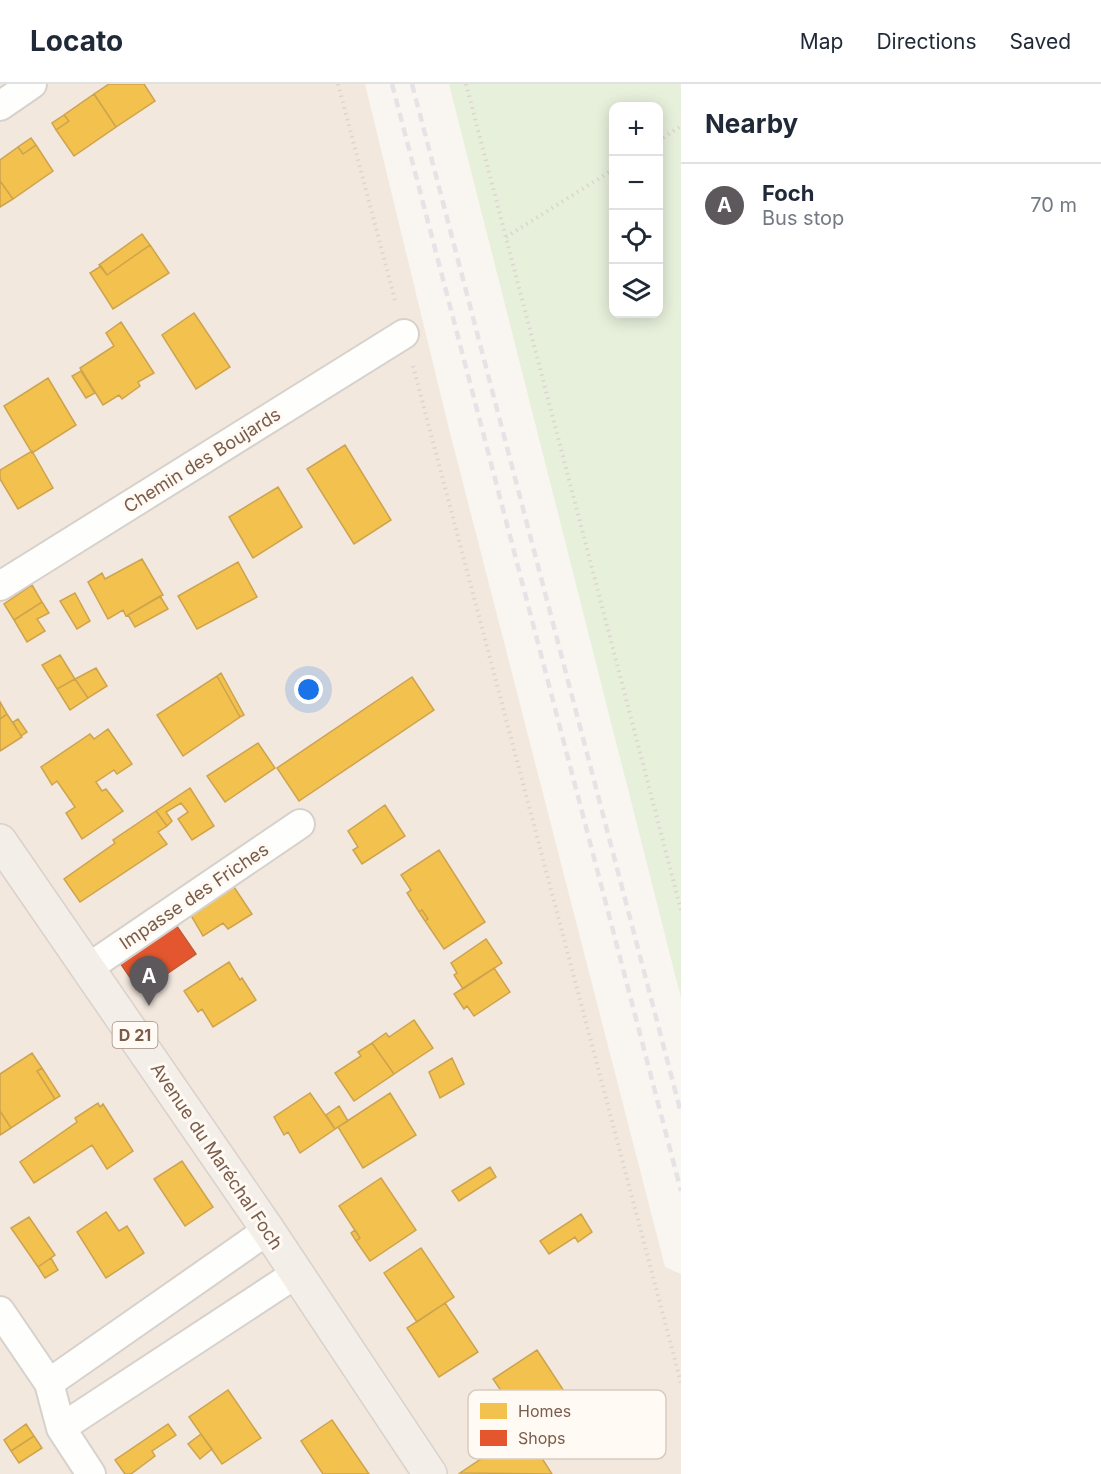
<!DOCTYPE html>
<html lang="en">
<head>
<meta charset="utf-8">
<style>
  :root { --surface:#fff; --page:#f6f6f7; --text:#1f2937; --muted:#747a83; --line:#e0e1e3; --accent:#5c585b }
  body { margin:0; font-family:Inter,sans-serif; background:var(--page); color:var(--text) }
  .controls { position:absolute; right:18px; top:18px; display:grid; overflow:hidden; border-radius:12px; box-shadow:0 3px 15px #0003 }
  .controls button { width:54px; height:54px; display:grid; place-items:center; padding:0; border:0; border-bottom:2px solid var(--line); background:var(--surface); color:var(--text); font:30px sans-serif }
  .you { position:absolute; left:309px; top:606px; width:21px; height:21px; margin:-15px; border:4px solid #fff; border-radius:50%; background:#1a73e8; box-shadow:0 0 0 9px #1a73e833 }
  .badge { display:grid; place-items:center; width:39px; height:39px; border-radius:50%; background:var(--accent); color:#fff; font-size:20px; font-weight:700 }
  .pin { position:absolute; translate:-50% -50px; filter:drop-shadow(0 2px 3px #0008) }
  .pin::after { content:''; position:absolute; top:32px; width:21px; height:18px; background:inherit; clip-path:polygon(0 0,100% 0,50% 100%) }
  .list { margin:0; padding:0; list-style:none }
  h2 { display:flex; justify-content:space-between; align-items:center; height:78px; margin:0; padding:0 24px; font-size:26px }
  h2 small { font-size:20px; font-weight:400; color:var(--muted) }
  .list li { display:grid; grid-template-columns:39px 1fr auto; gap:18px; align-items:center; box-sizing:border-box; height:84px; padding:0 24px; border-top:2px solid var(--line) }
  .list b { display:block; font-size:22px; white-space:nowrap }
  .list p { margin:0; font-size:20px; white-space:nowrap; color:var(--muted) }
  .list em { font-size:20px; font-style:normal; color:var(--muted) }
  .icon { flex:none; width:33px; height:33px; fill:none; stroke:currentColor; stroke-width:2; stroke-linecap:round; stroke-linejoin:round }
  .map { position:relative; flex:none; width:681px; height:1390px; overflow:hidden }
  header { display:flex; align-items:center; gap:36px; box-sizing:border-box; height:84px; padding:0 30px; background:var(--surface); border-bottom:2px solid var(--line) }
  header strong { font-size:28px }
  nav { display:flex; gap:33px; margin-inline-start:auto; font-size:21px }
  main { display:flex }
  aside { flex:1; background:var(--surface) }
  .map>svg:first-child { display:block }
  .residential { fill:#f2e8de }
  .green { fill:#e7f0db; fill-rule:evenodd }
  .homes { fill:#f2c14e; stroke:#cea34e; stroke-width:1.5 }
  .shops { fill:#e4572e; stroke:#c45837; stroke-width:1.5 }
  .lines { fill:none; stroke-linecap:round; stroke-linejoin:round }
  .street-casing { stroke:#d7d1cb; stroke-width:32 }
  .primary-casing { stroke:#dad1cc; stroke-width:36 }
  .path { stroke:#dcd5d0; stroke-width:4; stroke-dasharray:1.5 4.5; stroke-linecap:butt }
  .street { stroke:#fefefd; stroke-width:28 }
  .primary { stroke:#f3eee8; stroke-width:33 }
  .rail { stroke:#e6e3e7; stroke-width:4.5; stroke-dasharray:9 6; stroke-linecap:butt }
  .labels { text-anchor:middle; dominant-baseline:central; stroke-width:6; stroke-linejoin:round; paint-order:stroke }
  .shield { fill:#fffaf3; stroke:#a28b7f; stroke-width:1.5 }
  .shield-label { font-size:16px; font-weight:bold; fill:#7a5c4d }
  .street-label { font-size:18px; fill:#7a5c4d; stroke:#fffaf3 }
  .key { fill:#fffaf3; stroke:#d7cbc1; stroke-width:1.5 }
  .key-label { font-size:16px; fill:#7a5c4d }
</style>
</head>
<body>
<header>
<strong>Locato</strong>
<nav><a>Map</a><a>Directions</a><a>Saved</a></nav>
</header>
<main>
<div class="map">
<svg width="681" height="1390" viewBox="0 0 681 1390">
  <rect width="100%" height="100%" fill="#f9f5f0"/>
  <path class="residential" d="M0,0H365L448,341L665,1183L681,1190V1390H0Z"/>
  <path class="green" d="M449,0H681V914ZM614,22H658V230H614Z"/>
  <path class="homes" d="M109,0H144L155,17L116,43L94,10Z
    M94,10L116,43L74,72L56,46L69,37L64,31Z
    M64,31L69,37L56,46L52,39Z
    M31,54L36,61L23,70L18,63Z
    M36,61L53,87L13,115L0,97V76L18,63L23,70Z
    M0,97L13,115L0,123Z
    M142,150L150,161L107,191L99,181Z
    M150,161L169,189L113,225L90,189L101,182L107,191Z
    M194,229L230,283L196,305L162,251Z
    M121,238L154,289L138,298L140,302L122,315L119,311L103,321L80,284L114,262L106,249Z
    M81,287L95,309L86,314L72,292Z
    M48,294L76,341L32,369L4,322Z
    M345,361L391,436L354,460L307,385Z
    M32,367L53,404L18,425L0,395V386Z
    M278,403L302,443L253,474L229,433Z
    M142,475L163,511L128,531L126,532L123,526L108,535L88,498L102,489L105,495Z
    M238,478L257,513L197,545L178,512Z
    M32,501L42,518L14,536L4,520Z
    M75,509L90,537L77,545L60,517Z
    M160,512L168,525L135,543L128,531Z
    M42,518L49,529L37,535L45,547L27,558L14,536Z
    M60,571L75,595L57,605L42,581Z
    M96,584L107,602L88,614L75,595Z
    M221,589L244,631L240,633L217,592Z
    M217,592L240,633L183,672L157,631Z
    M412,593L434,626L299,717L277,684Z
    M75,595L88,614L70,626L57,605Z
    M0,618L7,630L0,635Z
    M7,630L22,653L0,667V635Z
    M18,635L27,648L21,652L13,638Z
    M108,645L132,680L117,690L114,686L96,698L102,707L106,705L123,727L82,755L66,729L75,723L57,697L52,701L41,683L90,650L94,655Z
    M258,659L275,684L225,718L207,692Z
    M190,704L214,742L192,756L178,735L188,728L181,719L166,728L172,737L167,742L156,727Z
    M385,721L405,752L362,780L353,766L358,763L348,747Z
    M156,727L167,742L158,748L167,760L80,818L64,795L115,759L113,756Z
    M439,766L485,838L444,865L425,837L428,835L422,826L419,828L407,809L411,806L401,791Z
    M232,800L252,830L228,845L223,839L203,852L189,828Z
    M422,826L428,835L425,837L419,828Z
    M486,855L502,879L463,905L454,891L457,889L451,879Z
    M229,878L240,896L242,894L256,916L213,943L202,925L198,928L184,907Z
    M494,884L510,908L474,932L467,922L464,925L454,910Z
    M414,936L433,964L394,990L372,959L386,949L389,953Z
    M372,959L394,990L354,1017L335,989L361,972L358,968Z
    M32,969L42,984L37,987L55,1015L11,1044L0,1027V990Z
    M452,974L464,1000L440,1014L429,988Z
    M42,984L60,1012L55,1015L37,987Z
    M310,1009L335,1045L300,1069L288,1048L284,1051L274,1033Z
    M390,1009L416,1051L363,1084L338,1043Z
    M98,1019L100,1023L103,1020L133,1067L107,1085L92,1061L34,1099L20,1078L77,1038L75,1034Z
    M339,1022L348,1037L335,1045L326,1031Z
    M0,1027L11,1044L0,1051Z
    M182,1077L213,1123L185,1142L154,1095Z
    M490,1083L496,1093L459,1117L452,1107Z
    M381,1094L416,1146L370,1177L356,1157L360,1154L339,1122Z
    M106,1128L119,1147L127,1142L144,1169L106,1194L77,1148Z
    M581,1130L592,1148L578,1158L575,1153L549,1170L540,1157Z
    M29,1133L55,1171L38,1183L11,1144Z
    M355,1146L360,1154L356,1157L351,1149Z
    M421,1164L454,1213L417,1238L384,1189Z
    M51,1174L58,1186L45,1194L38,1183Z
    M445,1219L478,1268L439,1293L407,1244Z
    M537,1266L566,1310L560,1315L564,1321L533,1342L529,1335L522,1339L510,1321L513,1318L509,1312L506,1314L493,1295Z
    M228,1306L261,1354L222,1380L189,1333Z
    M332,1336L369,1390H323L301,1357Z
    M26,1340L34,1352L11,1367L4,1356Z
    M168,1340L176,1351L152,1367L155,1372L131,1390H125L115,1376Z
    M524,1346L552,1390L460,1389Z
    M201,1350L212,1365L200,1375L188,1360Z
    M34,1352L42,1364L19,1379L11,1367Z"/>
  <path class="shops" d="M174,838L196,870L140,908L118,876Z"/>
  <g class="lines">
    <g class="street-casing">
      <path id="street" d="M0,22L32,0
        M0,502L404,250
        M88,884L300,740
        M0,1227L49,1299L61,1344L91,1390
        M49,1299L268,1146
        M61,1344L297,1189"/>
    </g>
    <g class="primary-casing">
      <path id="primary" d="M0,757L268,1146L430,1390"/>
    </g>
    <path class="path" d="M338,0L396,220
      M466,0L681,826
      M658,57L681,42
      M506,153L614,85
      M413,282L681,1299"/>
    <use href="#street" class="street"/>
    <use href="#primary" class="primary"/>
    <path class="rail" d="M392,0L681,1107
      M412,0L681,1029"/>
  </g>
  <g class="labels">
    <rect class="shield" x="112.5" y="938" width="45" height="26" rx="4.5"/>
    <g class="shield-label">
      <text x="135" y="951">D 21</text>
    </g>
    <g class="street-label">
      <text transform="translate(202 376) rotate(-32)">Chemin des Boujards</text>
      <text transform="translate(194 812) rotate(-34)">Impasse des Friches</text>
      <text transform="translate(217 1072) rotate(56)">Avenue du Maréchal Foch</text>
    </g>
  </g>
  <rect x="468" y="1306" width="198" height="69" rx="9" class="key"/>
  <rect x="480" y="1319" width="27" height="16" fill="#f2c14e"/>
  <rect x="480" y="1346" width="27" height="16" fill="#e4572e"/>
  <g class="key-label">
    <text x="518" y="1333">Homes</text>
    <text x="518" y="1360">Shops</text>
  </g>
</svg>
<div class="controls">
<button>+</button>
<button>−</button>
<button><svg class="icon" aria-label="locate" viewBox="0 0 24 24"><circle cx="12" cy="12" r="6"/><path d="M12 2v4M12 18v4M2 12h4M18 12h4"/></svg></button>
<button><svg class="icon" aria-label="layers" viewBox="0 0 24 24"><path d="M12 4l9 5-9 5-9-5zM3 14l9 5 9-5"/></svg></button>
</div>
<div class="you"></div>
<div class="pin badge" style="left:149px;top:922px">A</div>
</div>
<aside>
<h2>Nearby<small></small></h2>
<ul class="list">
<li><span class="badge">A</span><div><b>Foch</b><p>Bus stop</p></div><em>70 m</em></li>
</ul>
</aside>
</main>
</body>
</html>
